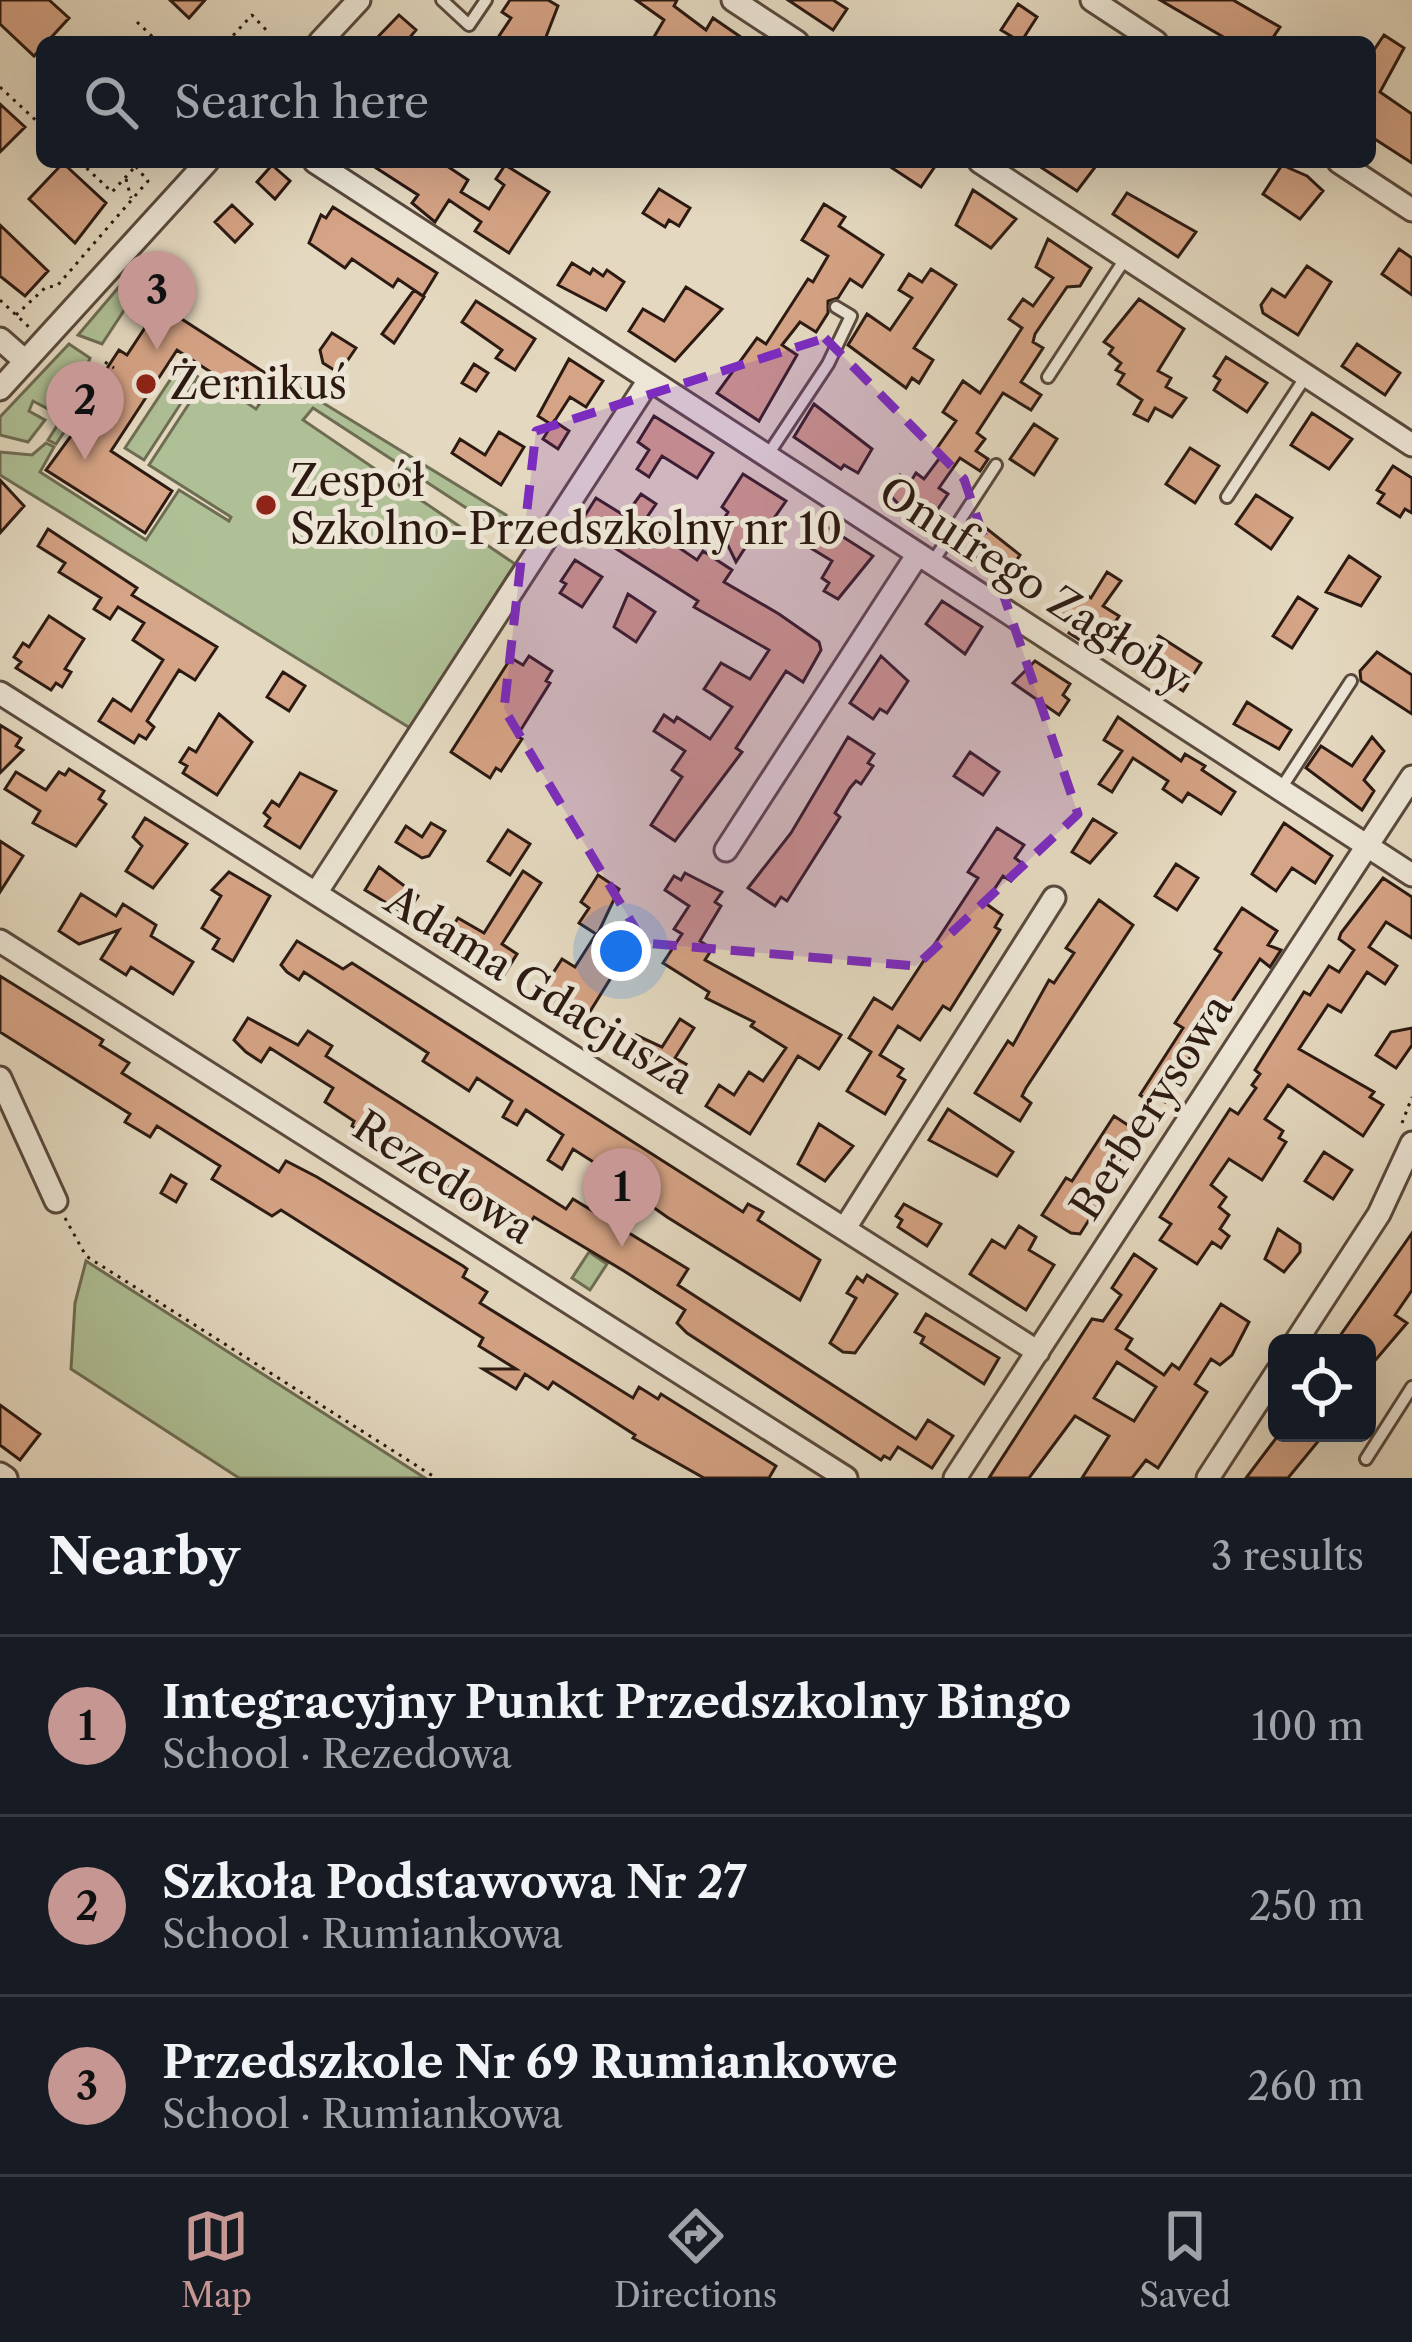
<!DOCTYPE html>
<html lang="en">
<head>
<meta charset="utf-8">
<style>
  :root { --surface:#171b24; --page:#20242c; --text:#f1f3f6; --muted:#9ea1a6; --line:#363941; --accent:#c59692 }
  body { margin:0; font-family:"Libre Caslon Text",serif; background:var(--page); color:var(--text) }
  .controls { position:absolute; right:36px; bottom:36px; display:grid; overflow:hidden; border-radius:18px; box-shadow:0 12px 48px #0002 }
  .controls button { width:108px; height:108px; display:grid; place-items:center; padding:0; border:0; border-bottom:3px solid var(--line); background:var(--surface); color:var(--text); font:60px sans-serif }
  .you { position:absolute; left:621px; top:951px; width:42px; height:42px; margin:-30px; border:9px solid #fff; border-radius:50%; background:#1a73e8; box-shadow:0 0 0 18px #1a73e833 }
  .badge { display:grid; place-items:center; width:78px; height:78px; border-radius:50%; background:var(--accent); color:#111; font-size:39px; font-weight:700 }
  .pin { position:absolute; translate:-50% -99px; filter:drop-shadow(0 3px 6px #0008) }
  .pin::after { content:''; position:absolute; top:63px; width:42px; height:36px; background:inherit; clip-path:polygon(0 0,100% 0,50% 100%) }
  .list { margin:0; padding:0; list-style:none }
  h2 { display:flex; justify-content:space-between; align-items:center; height:156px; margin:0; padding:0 48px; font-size:51px }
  h2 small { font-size:39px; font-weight:400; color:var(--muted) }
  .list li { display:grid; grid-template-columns:78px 1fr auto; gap:36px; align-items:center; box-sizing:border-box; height:180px; padding:0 48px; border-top:3px solid var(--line) }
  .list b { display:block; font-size:45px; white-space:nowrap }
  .list p { margin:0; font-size:39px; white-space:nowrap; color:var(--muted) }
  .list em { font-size:39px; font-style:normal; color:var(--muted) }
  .icon { flex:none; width:66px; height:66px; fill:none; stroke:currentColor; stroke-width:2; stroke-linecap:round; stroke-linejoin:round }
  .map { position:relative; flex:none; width:1412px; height:1478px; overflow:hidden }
  .search { position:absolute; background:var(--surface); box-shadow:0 12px 48px #0002; left:36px; right:36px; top:36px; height:132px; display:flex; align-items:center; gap:30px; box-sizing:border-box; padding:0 42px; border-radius:18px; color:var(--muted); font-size:45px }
  .sheet { height:696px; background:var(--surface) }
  nav { display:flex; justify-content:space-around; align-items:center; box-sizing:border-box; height:168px; border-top:3px solid var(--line); background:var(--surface); font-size:33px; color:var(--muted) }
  nav a { display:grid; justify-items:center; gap:6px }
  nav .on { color:var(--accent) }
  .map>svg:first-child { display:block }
  .green { fill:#afc096; stroke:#6e6d54; stroke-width:3 }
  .building { fill:#d5a385; stroke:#2c1a12; stroke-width:3; fill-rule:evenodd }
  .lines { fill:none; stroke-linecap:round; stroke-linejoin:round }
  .lane-casing { stroke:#5a4a3e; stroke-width:16 }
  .street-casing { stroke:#5a4a3e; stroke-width:27 }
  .path { stroke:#2c1a12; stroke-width:3; stroke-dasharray:3 6; stroke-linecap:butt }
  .lane { stroke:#ede6d6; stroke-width:10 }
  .street { stroke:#ede6d6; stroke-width:21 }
  .marked { fill:#7b2cbf; fill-opacity:0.2; stroke:#7b2cbf; stroke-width:9; stroke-dasharray:24 15; stroke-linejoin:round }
  .poi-dot { fill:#8f2418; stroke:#ede6d6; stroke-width:4.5 }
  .labels { text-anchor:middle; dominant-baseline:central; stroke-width:10; stroke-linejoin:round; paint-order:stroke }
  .poi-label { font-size:42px; fill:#2c1a12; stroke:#ede6d6; text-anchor:start }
  .street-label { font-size:42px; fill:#2c1a12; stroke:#ede6d6 }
</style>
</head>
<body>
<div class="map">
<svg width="1412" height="1478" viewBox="0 0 1412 1478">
  <rect width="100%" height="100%" fill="#e4d9c0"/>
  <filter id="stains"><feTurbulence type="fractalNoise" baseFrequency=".00167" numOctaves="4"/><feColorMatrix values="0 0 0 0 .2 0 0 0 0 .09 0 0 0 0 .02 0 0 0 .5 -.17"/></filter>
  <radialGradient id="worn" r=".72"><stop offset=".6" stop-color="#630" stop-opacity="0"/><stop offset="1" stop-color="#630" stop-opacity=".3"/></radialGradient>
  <path class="green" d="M141,261L148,274L102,344L78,335Z
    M69,344L90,358C85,374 62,394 52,411L33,401L29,411L45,420L28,442L0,435V417Z
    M180,365L198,377L144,460L125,448Z
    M207,376L256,409L279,376L506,515L497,528L313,408L303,420L515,564L410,728L0,475V452L32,455L46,443L54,447L40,472L146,540L179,490L229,521L231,517L149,465Z
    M79,391L89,395L56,444L48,440Z
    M589,1252L607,1264L590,1290L572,1278Z
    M86,1261L425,1478H239L71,1369L75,1303Z"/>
  <path class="building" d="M0,0H49L69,18L34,56L0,24Z
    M170,0H205L189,18Z
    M510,0H548L558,6L544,42H495L511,18L502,12Z
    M636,0H677L674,6L706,30L713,18L748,42H651L664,20Z
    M788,0H833L847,9L833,30Z
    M1160,0H1233L1280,27L1270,42H1232Z
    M1018,4L1037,17L1021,42L1001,30Z
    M399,15L416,30L406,42H373Z
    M1384,35L1404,48L1380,92L1412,114V163L1370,136V56Z
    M0,104L25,127L0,152Z
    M367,162H441L468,180L461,192L489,209L504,185L496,179L505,165L549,192L509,253L475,231L481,222L449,200L435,222L412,203L418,195Z
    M883,162H938L921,187Z
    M1033,162H1099L1077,191Z
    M63,163L106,203L75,243L29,199Z
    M272,165L290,181L275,199L257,182Z
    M1282,165L1307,176L1323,191L1300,219L1263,194Z
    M659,189L690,208L679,226L669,220L665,227L643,213Z
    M973,190L1016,219L991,248L956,225Z
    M1127,193L1196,232L1178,257L1113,214Z
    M824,204L845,217L839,226L883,255L862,287L850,279L838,298L828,301V313L816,332L800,322L782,345L797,355L759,421L717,393L757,338L766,344L808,279L813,282L828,256L802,240Z
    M232,205L252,224L235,242L215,222Z
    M333,207L437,273L423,296L398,279L393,287L352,259L345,268L309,243L321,215L326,218Z
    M0,225L48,271L25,296L0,276Z
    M1048,239L1091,268L1080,286L1067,287L1035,334L1033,342L1043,348L1021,382L1041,395L1031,410L1003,393L977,433L985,439L976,451L988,459L980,471L960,458L939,488L948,494L929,522L909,508L906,512L888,493L900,475L911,481L916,473L924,479L942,455L935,451L956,421L943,412L963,381L980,393L1022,328L1009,319L1023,299L1033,306L1053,278L1036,267Z
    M1399,249L1412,258V295L1382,274Z
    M572,263L590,274L593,269L603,276L607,270L624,282L606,310L558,285Z
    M1307,266L1331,282L1298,335L1263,313L1261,305L1272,289L1285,297Z
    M931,269L956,285L914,348L933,360L919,383L912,378L906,388L848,345L867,314L890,330L912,298L899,290L909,274L922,282Z
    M686,287L722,309L675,361L629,331L643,309L664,321Z
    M414,290L424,297L394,343L382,334Z
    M1139,299L1184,329L1158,371L1171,378L1166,387L1186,398L1172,417L1155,408L1148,421L1134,414L1142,400L1118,384L1124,374L1116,370L1121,363L1109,354L1113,348L1104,342Z
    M476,301L535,339L515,370L496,358L502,350L462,322Z
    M160,305L273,378L258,403L177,350L111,451L172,491L145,533L46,470L109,384L100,379L119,350L127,355Z
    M332,333L356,348L339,373L323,363L320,350Z
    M1357,344L1400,373L1385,395L1342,366Z
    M1226,357L1267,383L1247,412L1214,390L1220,380L1214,376Z
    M569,359L603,381L586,407L570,397L552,425L538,416Z
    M474,364L488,373L476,391L462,383Z
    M814,404L872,449L858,473L844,465L841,469L794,437Z
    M1312,413L1352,439L1329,469L1291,445Z
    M654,416L713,453L697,478L662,456L649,477L637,469L649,450L638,442Z
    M554,421L569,431L558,449L543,439Z
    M1034,424L1057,439L1034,475L1010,459Z
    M499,432L524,447L501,485L452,453L460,439L485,455Z
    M1190,448L1219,466L1195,503L1166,484Z
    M1393,466L1412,478V513L1405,509L1400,517L1378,503L1384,494L1377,490Z
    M743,474L786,501L770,524L763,520L736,562L719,527L728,512L722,507Z
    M0,480L24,506L0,533Z
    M641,494L656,504L643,523L697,560L703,551L732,570L724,582L779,614L819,642L821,650L803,682L786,671L736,748L742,752L675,841L651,825L682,777L672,770L685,751L654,731L664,715L674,722L677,717L710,739L732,707L704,689L721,663L750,679L769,650L694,607L698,601L579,525L596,498L625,516Z
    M1256,495L1292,518L1271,549L1236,524Z
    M977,521L1020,555L1006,576L972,554L979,544L967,535Z
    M829,528L873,556L838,599L824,591L829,583L822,578L832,561L809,547Z
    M48,529L137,588L132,595L217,647L195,680L179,670L147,721L154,727L146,739L139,735L134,743L99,721L113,699L131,711L163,660L133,640L144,623L118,607L110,619L94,609L101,598L59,572L65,563L38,546Z
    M1349,556L1380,577L1361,606L1326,592Z
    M575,560L602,577L582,607L560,593L566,584L561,581Z
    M1107,572L1121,581L1103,606L1119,616L1104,640L1087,630L1080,640L1069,633L1076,623L1061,613L1076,588L1091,598Z
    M628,594L655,612L636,642L614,627Z
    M1298,597L1317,609L1292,648L1273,636Z
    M942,601L982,627L965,654L926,624Z
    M49,616L84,639L65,669L71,672L62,687L56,683L51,690L16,668L21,662L14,657L23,643L29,647Z
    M1159,636L1201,663L1183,691L1148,669L1152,663L1143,657Z
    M1377,652L1412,675V714L1361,681L1360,671Z
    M529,656L552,671L546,681L550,683L517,736L522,739L501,771L496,768L490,778L451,752L511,658L523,665Z
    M881,656L908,681L887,713L880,709L873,719L850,703Z
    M1035,661L1070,684L1063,695L1069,700L1059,715L1013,683Z
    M283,672L305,686L289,711L267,697Z
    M1247,702L1291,730L1279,749L1234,724Z
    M219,714L252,742L217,795L183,773L187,766L180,762L189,748L196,752Z
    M1118,717L1181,761L1185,754L1205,766L1202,770L1235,792L1221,814L1188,793L1182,802L1163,789L1168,781L1133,758L1112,792L1099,784L1122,751L1104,740Z
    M0,725L21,738L16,746L23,750L0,773Z
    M848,737L874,754L868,763L873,766L861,784L856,781L850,788L835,813L840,817L787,901L781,897L775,906L748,888L791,833Z
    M1372,737L1384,751L1364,780L1374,791L1362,810L1306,768L1321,746L1352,766Z
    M970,752L999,772L983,795L954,776Z
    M69,769L104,791L99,799L106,804L76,846L33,823L40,811L5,789L16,772L46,790L59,772L65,775Z
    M300,773L336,791L300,848L265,826L270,818L264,813L272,801L279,806Z
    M145,818L187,844L153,888L126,871L142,846L133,837Z
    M1093,819L1116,833L1090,863L1072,852Z
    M431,823L445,831L429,856L422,858L396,842L406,826L422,837Z
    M1284,823L1332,856L1315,883L1292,868L1276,891L1252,874Z
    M997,828L1024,845L1015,858L1023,864L1011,881L1003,876L985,903L1002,915L995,927L1000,930L950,1010L943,1006L920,1040L898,1026L880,1055L903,1069L898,1076L905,1080L885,1114L847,1091L871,1052L849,1038L874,998L892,1009L978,878L968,872Z
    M508,830L530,844L510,875L488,861Z
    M0,841L23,856L0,892Z
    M1176,864L1198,878L1177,910L1155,896Z
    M379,867L418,896L410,908L404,904L400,911L365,890Z
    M523,871L541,883L502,944L517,954L502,978L443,942L458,918L484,933Z
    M229,872L270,896L233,961L213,949L219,939L202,928L221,896L212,890Z
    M685,873L722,892L715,902L721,906L700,941L712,949L705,960L841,1035L819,1069L798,1056L750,1134L706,1106L719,1085L734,1095L749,1072L763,1081L786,1048L751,1026L754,1022L706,998L709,992L663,963L682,934L674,929L689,906L665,890L674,876L681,880Z
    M598,875L619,889L598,933L627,952L581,1026L537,998L562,959L575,967L596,934L579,923L589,908L581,902Z
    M1383,878L1412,897V938L1386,922L1369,947L1397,966L1385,984L1367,972L1341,1012L1328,1005L1299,1049L1374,1092L1370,1097L1383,1105L1363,1136L1288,1085L1265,1119L1283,1131L1279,1138L1286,1142L1262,1180L1229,1159L1211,1185L1226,1197L1219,1207L1229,1215L1220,1229L1229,1236L1221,1248L1212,1242L1197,1264L1160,1240L1171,1224L1160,1217L1230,1109L1238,1114L1256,1088L1252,1085L1260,1074L1255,1070L1304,992L1310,995L1329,966L1339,972L1354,950L1339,939L1341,933Z
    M81,894L116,916L123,904L156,925L151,936L193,962L173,994L131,967L126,975L101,959L119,930L79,944L59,931Z
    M1099,900L1133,925L1026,1088L1022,1096L1031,1103L1020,1121L975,1093L1008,1041L1013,1045L1049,980L1054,983L1074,953L1066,948Z
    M1242,908L1277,931L1268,945L1281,950L1270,967L1260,959L1208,1038L1203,1034L1165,1102L1157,1097L1152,1103L1140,1095L1183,1028L1175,1023L1221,953L1215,949Z
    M297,941L343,969L352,963L743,1212L748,1204L763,1212L758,1220L820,1260L800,1300L667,1217L636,1195L639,1191L573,1149L562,1169L548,1160L563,1135L526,1110L517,1125L503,1117L512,1101L477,1078L469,1091L423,1061L428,1053L304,972L299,980L287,972L281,965Z
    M0,976L103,1040L100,1045L129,1063L122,1073L279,1172L286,1161L317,1177L463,1266L467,1269L463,1277L487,1292L480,1303L633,1398L639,1387L658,1399L661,1394L776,1466L769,1478H704L633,1438L635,1435L553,1382L548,1389L525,1374L516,1389L483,1369H516L479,1346L483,1338L281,1210L272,1216L212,1179L220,1166L157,1126L150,1137L125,1122L130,1114L0,1032Z
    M248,1018L298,1045L308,1031L332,1046L326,1056L566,1209L573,1199L688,1269L678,1285L916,1439L928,1420L953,1436L932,1468L898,1447L890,1459L884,1456L881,1460L687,1333L677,1323L685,1310L624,1271L534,1217L525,1231L493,1215L435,1178L439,1172L415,1157L410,1163L360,1131L352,1126L354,1121L325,1102L333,1088L270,1048L261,1062L246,1052L234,1040Z
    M680,1019L694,1028L675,1058L686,1064L674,1084L626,1051L636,1035L662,1047Z
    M1412,1028V1045L1396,1068L1376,1055L1391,1032Z
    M948,1109L1013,1152L997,1176L929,1140Z
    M1114,1116L1137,1131L1096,1198L1101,1201L1080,1234L1071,1233L1042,1215L1066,1178L1072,1181Z
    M819,1124L853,1146L825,1181L798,1164Z
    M1324,1152L1352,1170L1333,1199L1305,1181Z
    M171,1175L186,1184L176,1202L161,1193Z
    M904,1204L941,1224L927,1246L898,1227L902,1220L896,1216Z
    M1019,1226L1036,1237L1029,1250L1054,1265L1026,1310L970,1274L992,1240L1005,1248Z
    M1278,1229L1300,1244V1252L1284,1272L1265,1259Z
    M1412,1233V1290L1395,1315L1407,1323L1367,1370V1343H1335Z
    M1134,1254L1156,1269L1116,1329L1132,1339L1126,1349L1164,1375L1172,1364L1179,1369L1221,1304L1249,1322L1232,1355L1220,1365L1211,1359L1195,1384L1207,1392L1158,1468L1146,1460L1132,1478H1082L1109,1436L1075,1416L1029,1478H989L1092,1319L1103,1321L1121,1295L1112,1288ZM1117,1362L1156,1387L1134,1421L1094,1398Z
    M867,1275L897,1294L855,1353L843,1352L830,1343L856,1298L847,1293L857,1277L863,1282Z
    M926,1314L999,1358L984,1384L921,1343L924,1337L915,1332Z
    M0,1405L40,1434L20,1460L0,1445Z
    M1280,1433H1325L1288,1478H1246Z"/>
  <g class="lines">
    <g class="lane-casing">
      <path id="lane" d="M442,0L469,25L486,0
        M1048,377L1125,259
        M767,456L828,364L851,316L836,307
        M1227,497L1306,376
        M932,563L996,465
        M1280,790L1351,681
        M1366,1459L1412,1387"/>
    </g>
    <g class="street-casing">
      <path id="street" d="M733,0L797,42
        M1092,0L1156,42
        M320,42L359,0
        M315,162L1412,875
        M980,162L1412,445
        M1339,162L1412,210
        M0,339L25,361
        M0,389L207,162
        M0,693L1038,1352
        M726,850L918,554
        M316,893L649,380
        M0,941L846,1478
        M0,1078L56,1201
        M845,1228L1054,898
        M1295,1343L1379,1214L1412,1143
        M0,1474L6,1478
        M955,1478L1412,777
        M1208,1478L1277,1372"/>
    </g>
    <path class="path" d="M137,22L158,42
      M227,42L252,15L270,34
      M0,87L42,126
      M80,162L112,192L133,169
      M126,179L131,198
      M0,300L29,327
      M16,315L46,287L57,286L148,181L132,162
      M105,362L114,368
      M103,385L108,377
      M86,413L95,398
      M1402,1123L1412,1097
      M65,1218L86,1256L436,1478"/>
    <use href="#lane" class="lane"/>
    <use href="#street" class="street"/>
  </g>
  <path class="marked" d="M825,338L964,479L1078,814L916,966L644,943L504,709L536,431Z"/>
  <g class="poi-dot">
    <circle cx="146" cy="384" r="12"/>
    <circle cx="266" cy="505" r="12"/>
  </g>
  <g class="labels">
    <g class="poi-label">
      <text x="170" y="384">Żernikuś</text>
      <text x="290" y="481">Zespół<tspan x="290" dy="48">Szkolno-Przedszkolny nr 10</tspan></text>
    </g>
    <g class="street-label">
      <text transform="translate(1035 585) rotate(33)">Onufrego Zagłoby</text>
      <text transform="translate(540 989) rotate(32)">Adama Gdacjusza</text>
      <text transform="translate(1151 1107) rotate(-57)">Berberysowa</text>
      <text transform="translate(444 1177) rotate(33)">Rezedowa</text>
    </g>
  </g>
  <rect width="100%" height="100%" filter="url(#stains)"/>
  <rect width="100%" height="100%" fill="url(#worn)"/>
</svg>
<div class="controls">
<button><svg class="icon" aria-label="locate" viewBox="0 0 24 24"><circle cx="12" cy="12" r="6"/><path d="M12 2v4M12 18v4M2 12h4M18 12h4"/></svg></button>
</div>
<div class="you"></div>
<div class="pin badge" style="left:622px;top:1247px">1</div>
<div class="pin badge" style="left:85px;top:460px">2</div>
<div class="pin badge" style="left:157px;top:350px">3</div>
<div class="search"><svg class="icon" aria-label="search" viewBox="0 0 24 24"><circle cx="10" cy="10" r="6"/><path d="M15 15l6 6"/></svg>Search here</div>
</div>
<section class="sheet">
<h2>Nearby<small>3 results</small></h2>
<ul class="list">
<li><span class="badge">1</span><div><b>Integracyjny Punkt Przedszkolny Bingo</b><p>School · Rezedowa</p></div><em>100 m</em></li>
<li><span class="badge">2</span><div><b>Szkoła Podstawowa Nr 27</b><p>School · Rumiankowa</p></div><em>250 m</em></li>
<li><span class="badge">3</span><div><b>Przedszkole Nr 69 Rumiankowe</b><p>School · Rumiankowa</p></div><em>260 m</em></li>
</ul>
</section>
<nav>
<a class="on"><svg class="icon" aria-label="map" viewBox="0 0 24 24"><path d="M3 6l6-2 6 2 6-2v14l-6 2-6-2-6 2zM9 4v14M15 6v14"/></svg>Map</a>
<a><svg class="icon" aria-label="directions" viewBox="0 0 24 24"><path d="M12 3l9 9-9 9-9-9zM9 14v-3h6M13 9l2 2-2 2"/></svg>Directions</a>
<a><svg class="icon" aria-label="saved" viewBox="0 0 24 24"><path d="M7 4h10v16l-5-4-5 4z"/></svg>Saved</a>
</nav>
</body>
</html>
